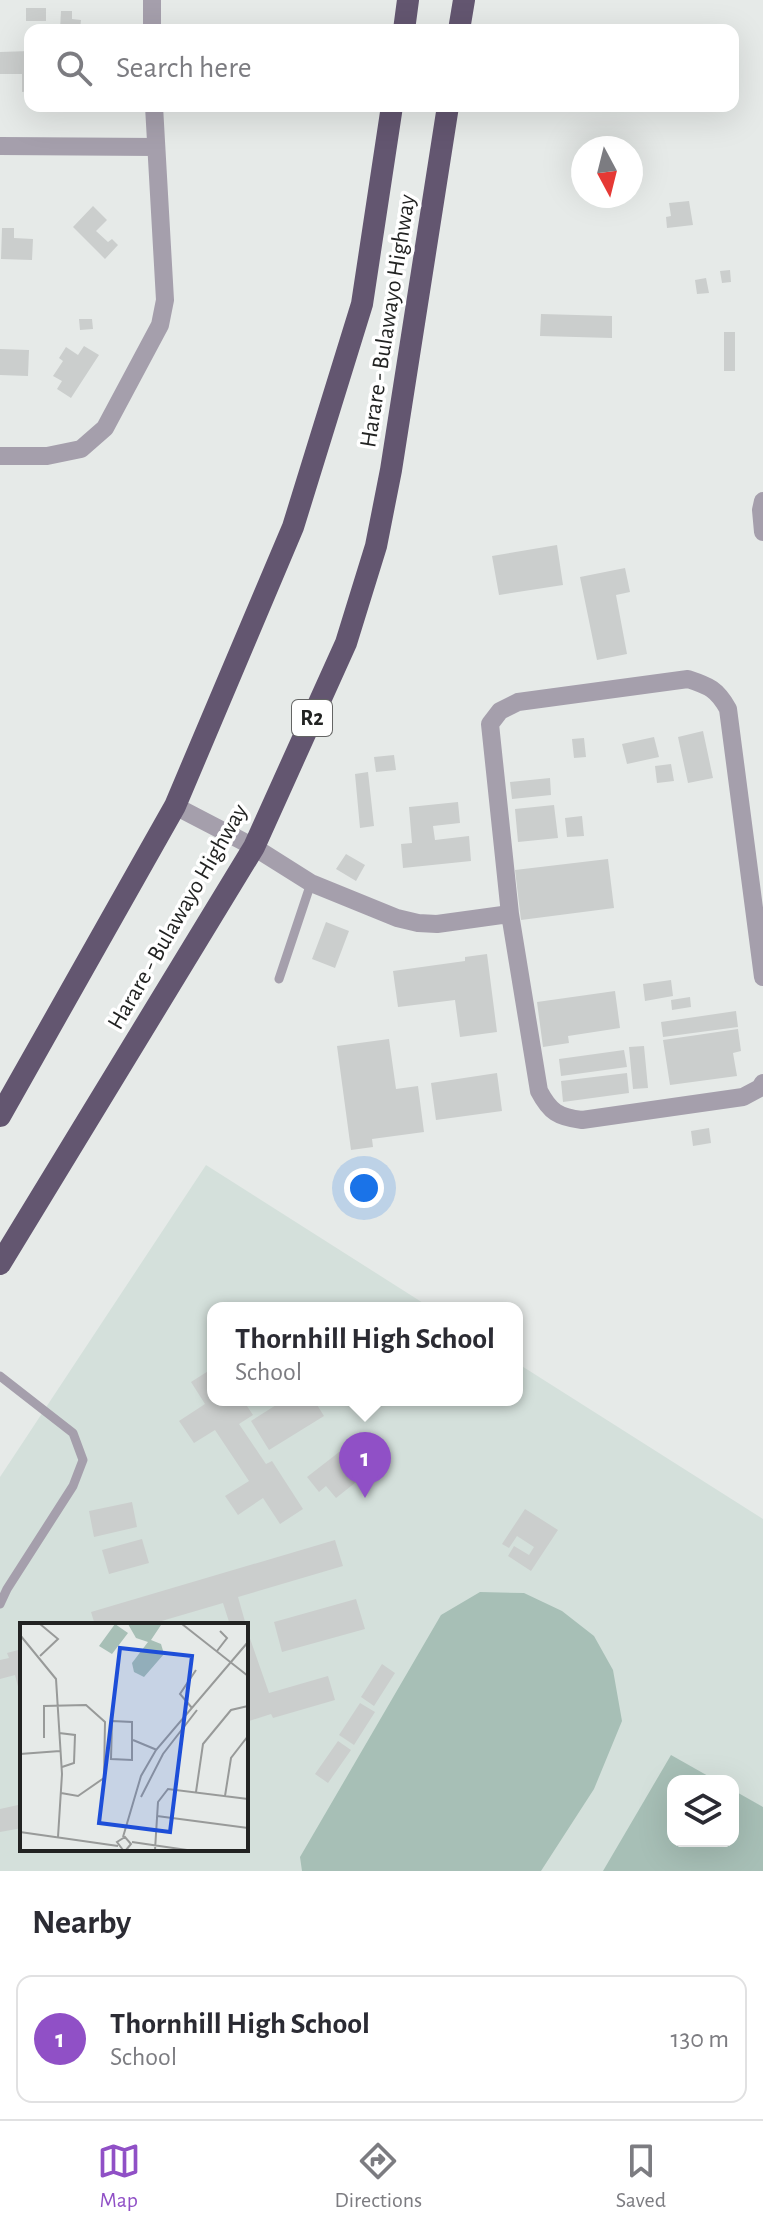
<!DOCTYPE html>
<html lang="en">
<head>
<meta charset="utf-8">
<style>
  :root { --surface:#fff; --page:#f7f7f7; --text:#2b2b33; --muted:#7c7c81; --line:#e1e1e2; --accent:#9050c6 }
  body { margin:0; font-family:"Alegreya Sans",sans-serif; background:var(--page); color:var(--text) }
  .controls { position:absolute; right:24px; bottom:24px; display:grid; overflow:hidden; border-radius:16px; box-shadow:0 8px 32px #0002 }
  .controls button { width:72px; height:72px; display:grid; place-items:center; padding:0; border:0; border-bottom:2px solid var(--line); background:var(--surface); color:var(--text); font:40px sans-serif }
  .compass { position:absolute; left:571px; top:136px; width:72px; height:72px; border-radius:50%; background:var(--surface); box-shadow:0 8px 32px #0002; rotate:173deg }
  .you { position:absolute; left:364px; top:1188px; width:28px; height:28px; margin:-20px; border:6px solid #fff; border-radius:50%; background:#1a73e8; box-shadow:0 0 0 12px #1a73e833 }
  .badge { display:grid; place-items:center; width:52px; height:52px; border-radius:50%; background:var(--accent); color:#fff; font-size:26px; font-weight:700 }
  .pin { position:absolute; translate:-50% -66px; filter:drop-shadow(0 2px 4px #0008) }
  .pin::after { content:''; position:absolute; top:42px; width:28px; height:24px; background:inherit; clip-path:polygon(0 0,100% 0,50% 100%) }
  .popup { position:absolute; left:207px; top:1302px; width:316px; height:104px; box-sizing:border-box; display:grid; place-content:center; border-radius:16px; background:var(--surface); filter:drop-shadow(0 2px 6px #0005); font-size:26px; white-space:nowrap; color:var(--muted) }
  .popup b { font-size:30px; color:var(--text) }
  .popup::after { content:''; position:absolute; left:50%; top:100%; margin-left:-16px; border:16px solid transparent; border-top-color:var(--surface) }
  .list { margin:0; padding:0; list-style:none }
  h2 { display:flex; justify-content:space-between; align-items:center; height:104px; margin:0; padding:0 32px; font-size:34px }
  h2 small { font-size:26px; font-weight:400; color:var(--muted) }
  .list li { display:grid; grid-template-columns:52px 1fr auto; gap:24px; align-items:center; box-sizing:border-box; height:128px; margin:0 16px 16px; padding:0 16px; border:2px solid var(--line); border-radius:16px }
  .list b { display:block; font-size:30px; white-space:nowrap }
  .list p { margin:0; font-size:26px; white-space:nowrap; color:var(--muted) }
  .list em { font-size:26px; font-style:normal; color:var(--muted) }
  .icon { flex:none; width:44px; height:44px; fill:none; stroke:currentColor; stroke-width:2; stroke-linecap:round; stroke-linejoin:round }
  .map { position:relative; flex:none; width:763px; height:1871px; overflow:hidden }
  .search { position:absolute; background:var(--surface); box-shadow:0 8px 32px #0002; left:24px; right:24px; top:24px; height:88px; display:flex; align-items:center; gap:20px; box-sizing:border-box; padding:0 28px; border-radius:16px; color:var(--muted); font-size:30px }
  .sheet { height:248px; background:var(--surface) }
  nav { display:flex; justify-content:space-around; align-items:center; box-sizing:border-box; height:112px; border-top:2px solid var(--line); background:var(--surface); font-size:22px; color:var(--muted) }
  nav a { display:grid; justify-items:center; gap:4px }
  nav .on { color:var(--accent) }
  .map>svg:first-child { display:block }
  .built { fill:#d4e0db; fill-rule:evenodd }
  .green { fill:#a7bfb6 }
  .building { fill:#cbcecd }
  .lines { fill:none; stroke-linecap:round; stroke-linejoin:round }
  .service { stroke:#a59fac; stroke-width:9 }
  .minor { stroke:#a59fac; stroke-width:18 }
  .trunk { stroke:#635670; stroke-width:22 }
  .labels { text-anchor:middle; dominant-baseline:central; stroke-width:7; stroke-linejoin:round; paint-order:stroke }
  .shield { fill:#fff; stroke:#646564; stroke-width:2 }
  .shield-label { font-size:22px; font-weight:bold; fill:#222322 }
  .street-label { font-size:24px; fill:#222322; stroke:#fff }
  .inset-road { fill:none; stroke:#989a99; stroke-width:2 }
  .view { fill:#1d4ed8; fill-opacity:0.15; stroke:#1d4ed8; stroke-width:4 }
  .inset-edge { fill:none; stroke:#222322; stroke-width:4 }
</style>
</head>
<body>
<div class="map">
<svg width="763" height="1871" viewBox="0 0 763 1871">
  <rect width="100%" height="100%" fill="#e6eae8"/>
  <path class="built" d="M206,1165L431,1308H213V1400H517V1363L763,1519V1871H0V1477ZM22,1625H246V1849H22ZM673,1781H733V1841H673Z"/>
  <path class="green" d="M480,1592L524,1593L562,1611L594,1636L613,1670L622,1721L594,1789L541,1871H302L300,1857L441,1615Z
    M671,1755L717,1781H673V1841H733V1790L763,1807V1871H603Z"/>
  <path class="building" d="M26,8H46V21H26Z
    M61,11H72V19L81,20L80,30H60Z
    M30,51V91L22,92V74H0V52Z
    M689,201L693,225L667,228L666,217L671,216L669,203Z
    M93,206L107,220L96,231L108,242L112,239L118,245L105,259L73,227Z
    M2,228H14V238L33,239L32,260L1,259Z
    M730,270L731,282L722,283L720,271Z
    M706,278L709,293L697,294L695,280Z
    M541,314L612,316V338L540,336Z
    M79,319H92L93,329L80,330Z
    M724,332H735V371H724Z
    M84,346L99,355L71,398L57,389L62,381L53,376L63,361L59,358L66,347L78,355Z
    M0,349L29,350L28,376L0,375Z
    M557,545L563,585L499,595L492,556Z
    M625,568L630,592L616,595L627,654L597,660L580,577Z
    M703,731L713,778L688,783L678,737Z
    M654,737L659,757L627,764L622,744Z
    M584,738L586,757L574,758L572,739Z
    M394,755L396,770L376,772L374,757Z
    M671,764L674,781L657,783L655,766Z
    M368,772L374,826L360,828L355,774Z
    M550,778L551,795L512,799L510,782Z
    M458,802L460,823L433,826L435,840L469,836L471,861L403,868L401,844L412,843L409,807Z
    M554,805L558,838L518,842L515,809Z
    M582,816L584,836L567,837L565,818Z
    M346,854L365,865L356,881L336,869Z
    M608,859L614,908L521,920L515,870Z
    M326,922L349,931L335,968L312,959Z
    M487,954L497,1032L460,1037L455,1000L398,1007L393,971L465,961V957Z
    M671,980L673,996L645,1001L643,984Z
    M615,991L620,1028L568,1036L569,1043L543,1047L537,1002Z
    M690,997L691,1007L672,1010L671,1000Z
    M736,1011L738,1027L663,1037L661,1022Z
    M738,1029L741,1051L733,1053L737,1076L670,1085L663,1040Z
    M389,1039L396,1089L418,1086L424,1132L372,1139L373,1147L351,1150L337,1046Z
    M644,1046L648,1088L633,1089L629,1047Z
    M624,1050L627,1067L561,1076L559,1059Z
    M497,1073L502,1111L436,1120L431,1083Z
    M627,1073L629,1093L563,1102L561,1081Z
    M709,1128L711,1143L693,1146L691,1131Z
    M213,1368V1400H243L253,1415L239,1424L266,1464L272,1461L303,1509L280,1524L263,1498L238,1515L225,1496L249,1481L215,1430L194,1443L179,1421L205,1404L191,1382Z
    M284,1400H314L324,1416L269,1450L251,1421Z
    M361,1435L376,1454L368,1459L375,1467L336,1498L326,1486L319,1492L307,1477Z
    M132,1502L137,1527L94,1537L89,1511Z
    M525,1509L558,1530L531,1571L508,1556L514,1546L529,1555L534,1547L517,1536L509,1548L502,1544Z
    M142,1539L149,1563L109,1574L102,1550Z
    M335,1540L343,1566L238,1597L246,1625H230L223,1603L148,1625H95L91,1612Z
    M356,1599L365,1629L282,1652L274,1622Z
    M246,1627L269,1693L328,1676L335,1700L273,1718L271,1714L246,1722V1695H248L246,1688Z
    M22,1649V1698H21L15,1675L0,1679V1660L9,1658L7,1653Z
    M382,1664L395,1673L374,1706L361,1697Z
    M360,1703L375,1712L354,1745L339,1735Z
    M338,1741L351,1750L328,1783L315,1774Z
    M18,1805L22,1828L0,1832V1809Z"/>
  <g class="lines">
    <path class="service" d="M279,979L311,883
      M0,1376L73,1433L83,1460L73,1486L7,1589L0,1604"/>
    <path class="minor" d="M152,0V30
      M0,146L156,147
      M0,456H47L81,449L105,428L160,325L165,300L154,106
      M763,501L761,510L763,532
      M175,806L254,847L311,883L397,918L418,923L437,924L510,914
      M763,977L728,709C717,689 709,686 688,679L518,702L500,711L490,724L510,914L539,1091C550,1112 558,1117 582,1120L743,1097L760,1088L763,1083"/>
    <path class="trunk" d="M404,30L408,0
      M459,30L464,0
      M0,1116L175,806L293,527L362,304L392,106
      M0,1264L254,847L346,643L376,546L391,470L448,106"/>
  </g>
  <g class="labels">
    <rect class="shield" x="292" y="700" width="40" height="36" rx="6"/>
    <g class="shield-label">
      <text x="312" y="718">R2</text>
    </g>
    <g class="street-label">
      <text transform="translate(388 321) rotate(-81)">Harare - Bulawayo Highway</text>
      <text transform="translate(178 917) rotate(-60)">Harare - Bulawayo Highway</text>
    </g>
  </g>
  <g transform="translate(20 1623)">
    <rect width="228" height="228" fill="#e6eae8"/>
    <path d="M95,1L108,10L92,31L79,23ZM108,1L141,2L131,17L141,21L144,31L124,54L114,49L112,40L128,19L116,15Z" fill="#a7bfb6"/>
    <path class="inset-road" d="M20,1L38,16L20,33M162,1L228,53M0,12L36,56L42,151L38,214M197,28L207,15L200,8M172,85L160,71L176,47M92,98L112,99V137L91,136ZM39,110L55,112L54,140L42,144M24,115V83L66,82L85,99L84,155L58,173L41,170M113,117L137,127M0,131L40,128M176,169L183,121L211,87L228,83M205,173L211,135L228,113M121,174L143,131L177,87M137,193L228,205M0,209L98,223M103,214L121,153L136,127L228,19M112,219L167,227M103,227L97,219L105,214L111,221L106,227M135,227L138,179L148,166L228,176"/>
    <path class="view" d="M100,25L172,33L150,209L79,200Z"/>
    <rect width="228" height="228" class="inset-edge"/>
  </g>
</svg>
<div class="controls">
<button><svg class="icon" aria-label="layers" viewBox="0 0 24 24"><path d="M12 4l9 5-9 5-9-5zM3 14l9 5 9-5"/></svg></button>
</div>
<svg class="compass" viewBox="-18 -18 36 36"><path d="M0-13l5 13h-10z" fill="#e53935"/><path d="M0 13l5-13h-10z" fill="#7c7c81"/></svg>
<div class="you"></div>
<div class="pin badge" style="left:365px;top:1498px">1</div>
<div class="popup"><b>Thornhill High School</b>School</div>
<div class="search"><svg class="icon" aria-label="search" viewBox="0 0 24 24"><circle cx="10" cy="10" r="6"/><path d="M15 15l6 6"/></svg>Search here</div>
</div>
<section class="sheet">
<h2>Nearby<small></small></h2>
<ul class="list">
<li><span class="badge">1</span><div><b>Thornhill High School</b><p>School</p></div><em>130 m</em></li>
</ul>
</section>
<nav>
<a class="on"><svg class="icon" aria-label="map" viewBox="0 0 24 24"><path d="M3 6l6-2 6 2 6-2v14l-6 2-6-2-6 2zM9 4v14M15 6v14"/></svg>Map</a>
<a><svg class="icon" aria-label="directions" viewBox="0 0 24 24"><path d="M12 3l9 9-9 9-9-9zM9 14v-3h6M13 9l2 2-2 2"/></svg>Directions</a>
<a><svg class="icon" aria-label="saved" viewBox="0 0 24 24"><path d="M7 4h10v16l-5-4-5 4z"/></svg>Saved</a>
</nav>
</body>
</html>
